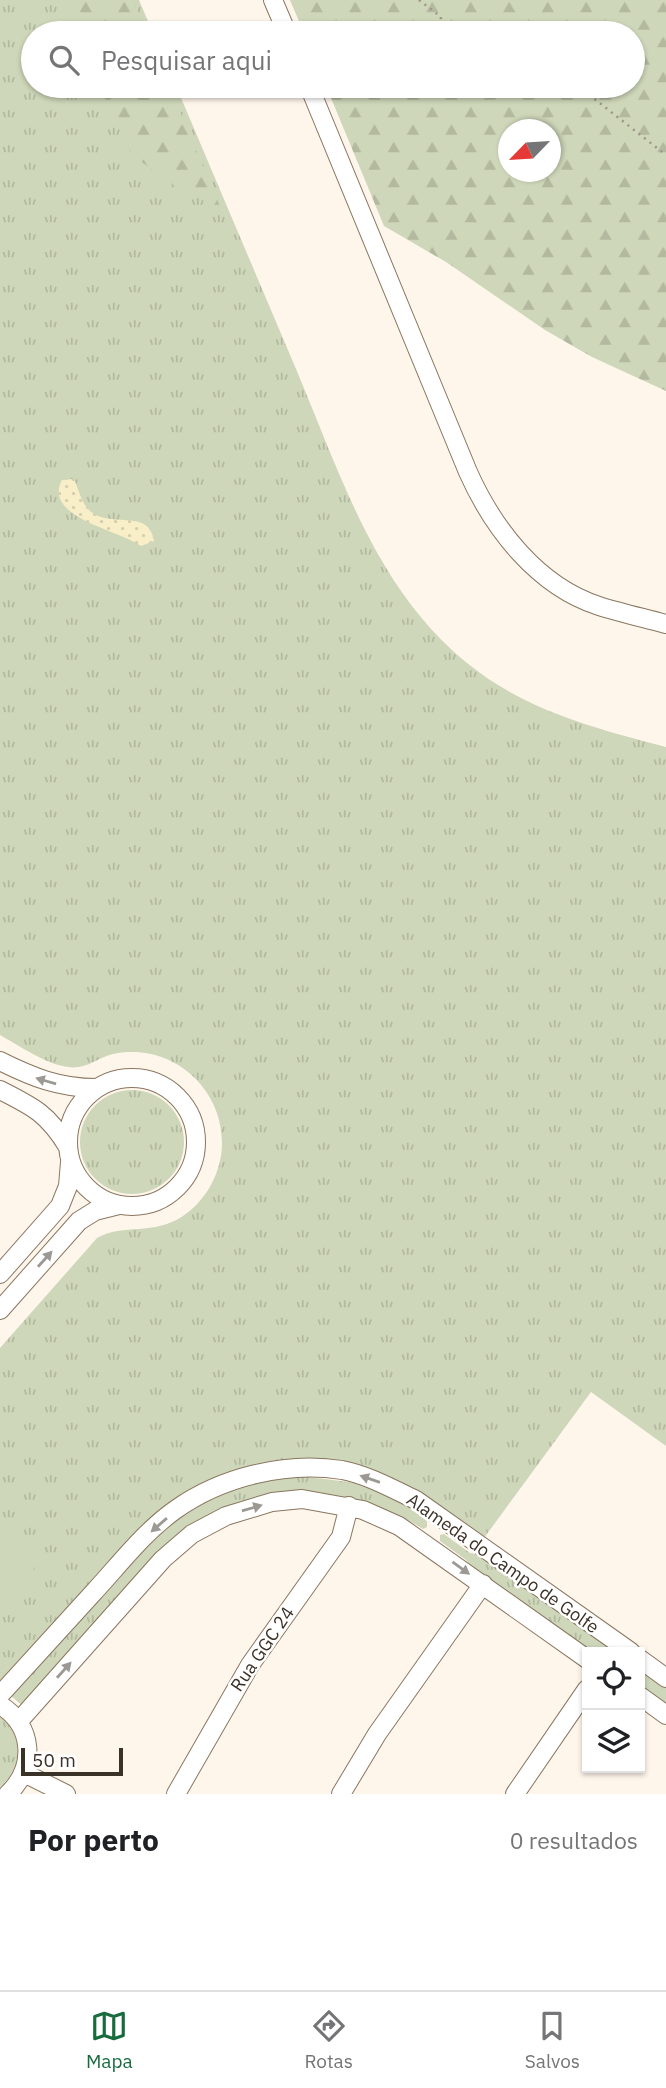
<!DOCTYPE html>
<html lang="pt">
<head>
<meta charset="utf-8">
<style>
  :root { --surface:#fff; --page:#f6f6f6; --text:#202124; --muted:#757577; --line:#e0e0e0; --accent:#176c3e }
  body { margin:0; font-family:"IBM Plex Sans",sans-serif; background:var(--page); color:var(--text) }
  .controls { position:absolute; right:21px; bottom:21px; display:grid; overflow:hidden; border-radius:0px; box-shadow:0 2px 5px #0004 }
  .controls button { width:63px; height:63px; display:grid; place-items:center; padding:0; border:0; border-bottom:2px solid var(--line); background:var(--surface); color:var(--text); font:35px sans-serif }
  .compass { position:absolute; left:498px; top:119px; width:63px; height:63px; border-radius:50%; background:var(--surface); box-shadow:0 2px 5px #0004; rotate:245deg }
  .scale { position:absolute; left:21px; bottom:18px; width:102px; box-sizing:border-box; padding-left:7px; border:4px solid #3a3127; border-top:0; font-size:19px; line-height:24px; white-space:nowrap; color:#3a3127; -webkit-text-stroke:5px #fff; paint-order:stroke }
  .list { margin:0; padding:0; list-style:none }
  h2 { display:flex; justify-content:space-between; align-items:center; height:91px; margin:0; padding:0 28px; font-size:30px }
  h2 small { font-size:23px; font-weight:400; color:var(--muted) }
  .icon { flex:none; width:38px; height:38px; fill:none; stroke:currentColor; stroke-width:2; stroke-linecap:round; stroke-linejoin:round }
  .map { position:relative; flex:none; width:666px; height:1794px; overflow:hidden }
  .search { position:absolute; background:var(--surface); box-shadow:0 2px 5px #0004; left:21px; right:21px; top:21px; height:77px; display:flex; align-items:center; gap:18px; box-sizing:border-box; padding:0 24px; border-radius:38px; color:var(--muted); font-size:26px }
  .sheet { height:196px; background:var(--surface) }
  nav { display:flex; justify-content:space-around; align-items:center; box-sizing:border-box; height:98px; border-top:2px solid var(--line); background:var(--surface); font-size:19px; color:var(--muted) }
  nav a { display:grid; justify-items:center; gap:4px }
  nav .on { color:var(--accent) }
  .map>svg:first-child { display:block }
  .grass { fill:url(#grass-tufts) }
  .forest { fill:url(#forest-firs); fill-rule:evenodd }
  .sand { fill:url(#sand-dots) }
  .pitch { fill:#ced7b9 }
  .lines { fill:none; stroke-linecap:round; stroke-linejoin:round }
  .minor-casing { stroke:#8a765f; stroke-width:20 }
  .path { stroke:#9e958a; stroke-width:2.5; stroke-dasharray:2 5; stroke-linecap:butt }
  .minor { stroke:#fff; stroke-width:18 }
  .oneway { fill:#9c9893 }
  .labels { text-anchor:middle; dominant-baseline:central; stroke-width:5; stroke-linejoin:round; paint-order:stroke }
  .street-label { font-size:18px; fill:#3a3127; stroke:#fff }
</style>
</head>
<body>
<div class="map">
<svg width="666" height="1794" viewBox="0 0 666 1794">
  <defs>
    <pattern id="grass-tufts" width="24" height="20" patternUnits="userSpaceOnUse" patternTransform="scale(1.75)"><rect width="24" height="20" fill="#ced7b9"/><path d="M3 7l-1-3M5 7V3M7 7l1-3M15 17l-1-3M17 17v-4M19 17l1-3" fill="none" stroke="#b2b99f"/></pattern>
    <pattern id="forest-firs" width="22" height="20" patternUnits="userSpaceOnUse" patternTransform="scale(1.75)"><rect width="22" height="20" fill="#ced7b9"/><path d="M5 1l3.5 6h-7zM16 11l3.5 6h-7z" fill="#b2b99f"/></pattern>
    <pattern id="sand-dots" width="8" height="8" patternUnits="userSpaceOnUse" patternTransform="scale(1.75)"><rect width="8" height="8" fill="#f8eec8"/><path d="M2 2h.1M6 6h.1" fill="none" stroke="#d5cdac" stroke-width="1.8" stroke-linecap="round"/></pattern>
  </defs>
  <rect width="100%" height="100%" fill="#fff6eb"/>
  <path class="grass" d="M0,0H139L153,33H33V86H176C216,180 256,275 296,369C341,475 375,588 467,663C526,711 595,728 666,747V1446L591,1392L484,1538L348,1467L199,1487L0,1686V1348L97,1238C124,1223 153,1236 183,1216C207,1200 222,1171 222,1143C222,1086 170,1042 113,1054C97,1058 86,1070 68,1067C45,1064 20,1046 0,1035Z
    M80 1142a52 52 0 1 1 104 0a52 52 0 1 1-104 0Z
    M300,1476L357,1483L394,1496L427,1521V1527L423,1529L403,1517L361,1502L218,1514L25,1708L10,1695L158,1532L206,1499L261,1480Z
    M444,1534L470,1553L483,1555L618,1652H587L478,1574L466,1560L440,1541V1535Z
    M640,1668L666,1687V1708L640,1690Z
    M0,1717C25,1736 22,1768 0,1787Z"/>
  <path class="forest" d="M69,0H133L147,33H81Z
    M290,0H666V391L592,357L545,330L446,262L384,226L326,86H633V33H304ZM508,130H550V172H508Z
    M99,86H169L221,209L179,189L132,155Z"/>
  <path class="sand" d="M74,479C78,488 81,501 88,509C108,531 149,506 154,541L141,546C119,530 42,517 62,480Z"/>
  <path class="pitch" d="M0,1535L39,1561L10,1605L0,1598Z"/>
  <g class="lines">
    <g class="minor-casing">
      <path id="minor" d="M273,0L287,33
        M309,86L468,472C493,528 537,586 599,606C621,613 644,618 666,624
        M0,1061C32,1077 59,1088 96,1088
        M68 1142a64 64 0 1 1 128 0a64 64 0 1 1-128 0Z
        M0,1090C34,1107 48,1114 68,1147
        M0,1274L60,1206L68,1186L70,1162
        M0,1310L79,1221L95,1211L119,1205
        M640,1659L666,1678
        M0,1695C31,1661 62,1627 93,1593C119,1565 144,1532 175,1510C221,1477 286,1461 342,1470C368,1475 393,1489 416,1500L631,1652
        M640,1696L666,1715
        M0,1705C34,1726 36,1767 8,1794
        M19,1721L163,1559L192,1534L226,1516L272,1502L302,1499L363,1510L399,1526L587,1659
        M24,1773L66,1794
        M176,1794L250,1665L341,1537L349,1506
        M341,1794L377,1734L483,1584
        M515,1794L587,1689"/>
    </g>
    <path class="path" d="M419,0L441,17L440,33
      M578,86L666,155"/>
    <use href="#minor" class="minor"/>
  </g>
  <defs><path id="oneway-solid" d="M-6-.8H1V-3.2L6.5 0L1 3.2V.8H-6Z" transform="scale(1.75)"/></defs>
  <g class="oneway">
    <use href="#oneway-solid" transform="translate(46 1081) rotate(-164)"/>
    <use href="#oneway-solid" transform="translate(45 1259) rotate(-48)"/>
    <use href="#oneway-solid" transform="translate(370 1479) rotate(-161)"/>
    <use href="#oneway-solid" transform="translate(252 1508) rotate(-16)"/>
    <use href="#oneway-solid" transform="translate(159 1525) rotate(139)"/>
    <use href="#oneway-solid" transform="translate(461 1568) rotate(36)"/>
    <use href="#oneway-solid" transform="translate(64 1670) rotate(-48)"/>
  </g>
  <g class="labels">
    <g class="street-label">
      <text transform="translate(503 1563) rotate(35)">Alameda do Campo de Golfe</text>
      <text transform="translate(262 1649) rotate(-56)">Rua GGC 24</text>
    </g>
  </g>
</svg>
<div class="controls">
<button><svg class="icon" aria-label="locate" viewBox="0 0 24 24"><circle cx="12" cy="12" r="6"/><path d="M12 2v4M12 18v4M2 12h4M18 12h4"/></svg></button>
<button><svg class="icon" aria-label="layers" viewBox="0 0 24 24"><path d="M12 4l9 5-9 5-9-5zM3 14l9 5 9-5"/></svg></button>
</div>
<svg class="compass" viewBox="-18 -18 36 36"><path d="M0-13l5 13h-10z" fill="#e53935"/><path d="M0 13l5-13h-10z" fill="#757577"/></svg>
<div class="scale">50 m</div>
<div class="search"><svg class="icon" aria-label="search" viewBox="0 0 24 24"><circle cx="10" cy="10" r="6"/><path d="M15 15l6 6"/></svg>Pesquisar aqui</div>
</div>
<section class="sheet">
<h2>Por perto<small>0 resultados</small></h2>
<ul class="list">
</ul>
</section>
<nav>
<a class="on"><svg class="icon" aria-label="map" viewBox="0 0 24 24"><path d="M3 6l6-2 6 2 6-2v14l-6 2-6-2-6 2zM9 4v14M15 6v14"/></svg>Mapa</a>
<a><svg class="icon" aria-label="directions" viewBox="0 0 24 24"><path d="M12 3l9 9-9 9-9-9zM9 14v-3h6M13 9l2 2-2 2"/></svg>Rotas</a>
<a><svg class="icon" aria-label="saved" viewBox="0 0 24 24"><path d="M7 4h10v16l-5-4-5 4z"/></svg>Salvos</a>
</nav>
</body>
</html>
